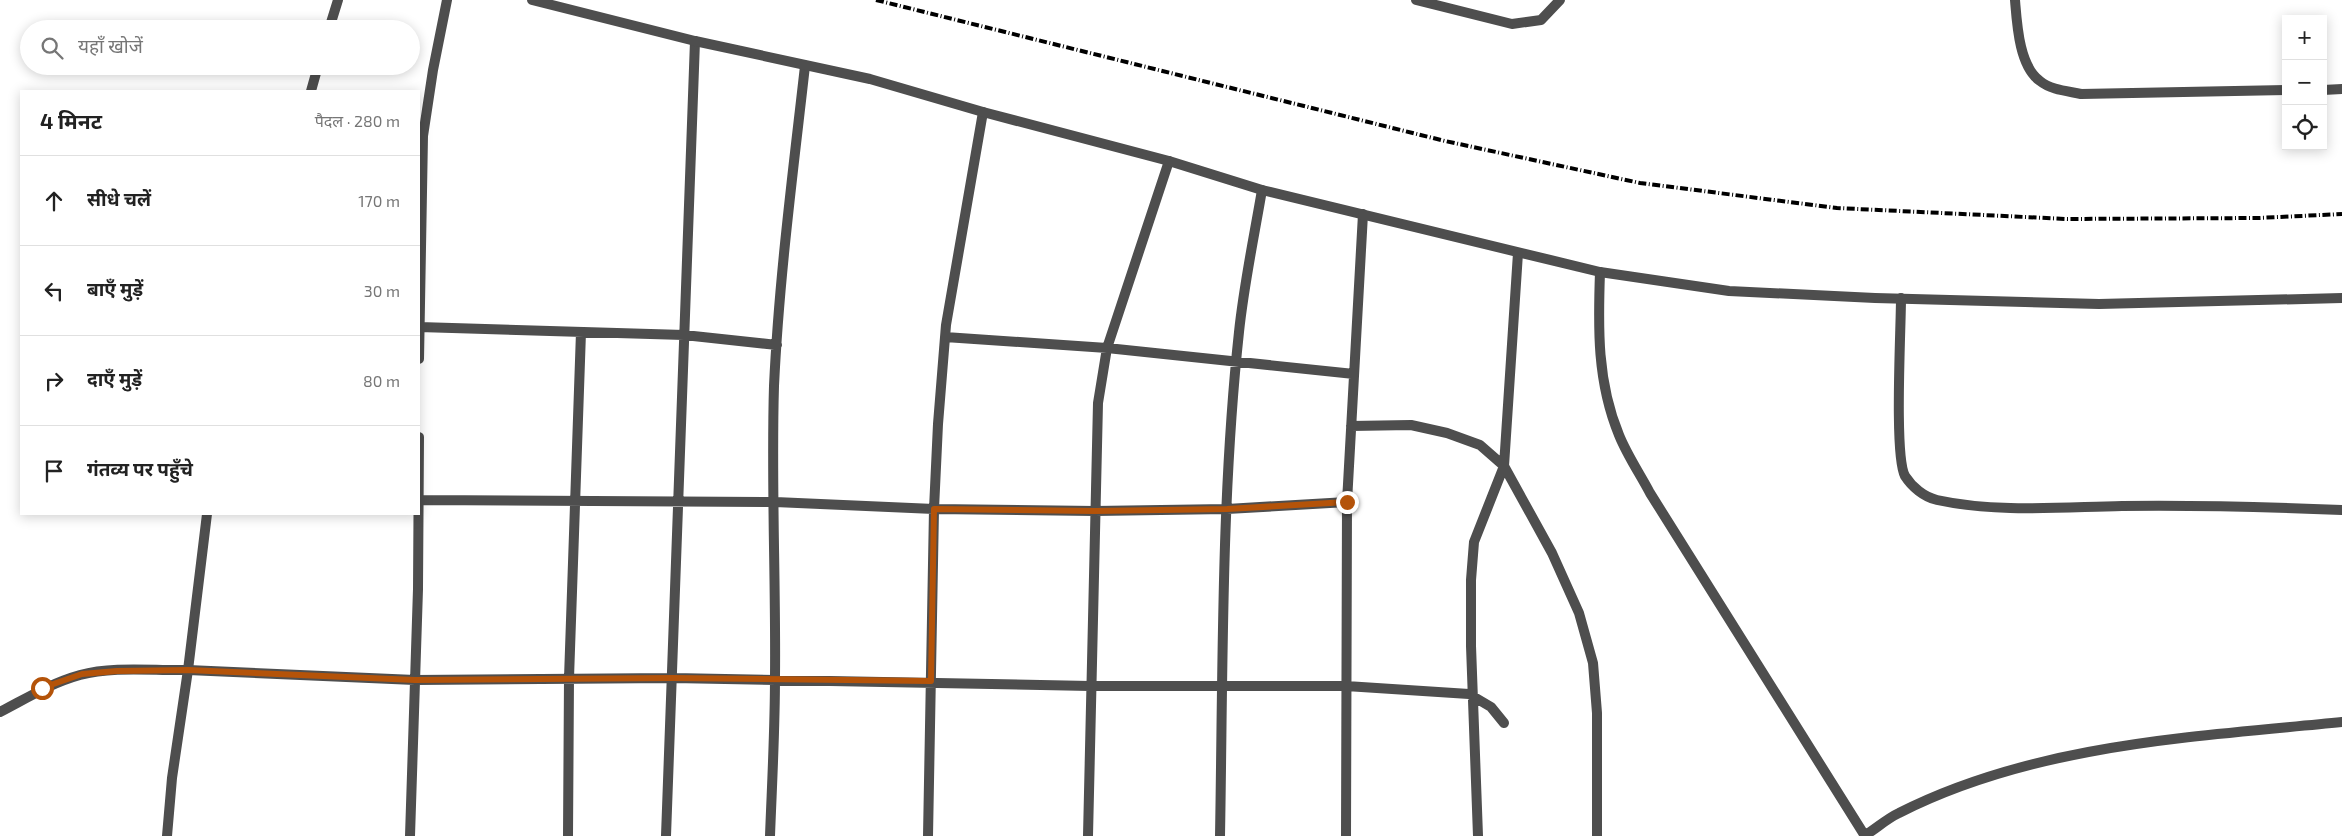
<!DOCTYPE html>
<html lang="hi">
<head>
<meta charset="utf-8">
<style>
  :root { --surface:#fff; --page:#f2f2f2; --text:#222; --muted:#767676; --line:#e0e0e0 }
  body { margin:0; font-family:"Exo 2","Noto Sans Devanagari",sans-serif; background:var(--page); color:var(--text) }
  .controls { position:absolute; right:15px; top:15px; display:grid; overflow:hidden; border-radius:0px; box-shadow:0 2px 12px #0003 }
  .controls button { width:45px; height:45px; display:grid; place-items:center; padding:0; border:0; border-bottom:1px solid var(--line); background:var(--surface); color:var(--text); font:25px sans-serif }
  .stop { position:absolute; width:15px; height:15px; margin:-11px; border:4px solid #b45309; border-radius:50%; background:#fff }
  .stop.end { background:#b45309; border-color:#fff; box-shadow:0 1px 5px #0008 }
  .list { margin:0; padding:0; list-style:none }
  h2 { display:flex; justify-content:space-between; align-items:center; height:65px; margin:0; padding:0 20px; font-size:21px }
  h2 small { font-size:16px; font-weight:400; color:var(--muted) }
  .list li { display:grid; grid-template-columns:32px 1fr auto; gap:15px; align-items:center; box-sizing:border-box; height:90px; padding:0 20px; border-top:1px solid var(--line) }
  .list b { display:block; font-size:19px; white-space:nowrap }
  .list em { font-size:16px; font-style:normal; color:var(--muted) }
  .icon { flex:none; width:28px; height:28px; fill:none; stroke:currentColor; stroke-width:2; stroke-linecap:round; stroke-linejoin:round }
  .map { position:relative; flex:none; width:2342px; height:836px; overflow:hidden }
  .search { position:absolute; background:var(--surface); box-shadow:0 2px 12px #0003; left:20px; top:20px; width:400px; height:55px; display:flex; align-items:center; gap:12px; box-sizing:border-box; padding:0 18px; border-radius:28px; color:var(--muted); font-size:19px }
  .panel { position:absolute; background:var(--surface); box-shadow:0 2px 12px #0003; left:20px; top:90px; width:400px; height:425px; border-radius:0px }
  .map>svg:first-child { display:block }
  .lines { fill:none; stroke-linecap:round; stroke-linejoin:round }
  .service { stroke:#4e4e4e; stroke-width:10 }
  .minor { stroke:#4e4e4e; stroke-width:10 }
  .tertiary { stroke:#4e4e4e; stroke-width:10 }
  .rail { stroke:#000; stroke-width:4; stroke-dasharray:8 2.5 1 2.5; stroke-linecap:butt }
  .route { stroke:#b45309; stroke-width:6 }
</style>
</head>
<body>
<div class="map">
<svg width="2342" height="836" viewBox="0 0 2342 836">
  <rect width="100%" height="100%" fill="#fff"/>
  <g class="lines">
    <path class="service" d="M0,712C27,698 51,683 80,675C114,666 154,671 188,670"/>
    <path class="minor" d="M1416,0L1512,24L1541,20L1560,0
      M1600,272C1598,328 1597,382 1619,435C1627,455 1640,474 1650,493L1865,836
      M1901,298C1901,329 1894,456 1905,476C1912,487 1924,497 1937,500C1997,513 2062,507 2122,506C2196,505 2269,507 2342,510
      M419,327L684,335L777,345
      M945,337L1107,348L1354,374
      M419,359L423,136L433,70L447,0
      M1351,426L1411,425L1447,433L1480,445L1504,466L1552,553L1579,613L1593,663L1597,713V836
      M419,500L775,502L934,509L1095,511L1227,509L1347,502
      M188,670L415,680L673,678L1090,686H1346L1469,694L1491,707L1504,723
      M410,836L418,589L419,437
      M568,836L569,678L581,332
      M666,836L695,41
      M770,836C772,783 775,730 775,677C776,580 771,483 774,386C779,279 793,172 805,66
      M928,836L934,509L938,424L946,325L983,112
      M1088,836L1098,403L1107,348L1169,161
      M1220,836C1223,668 1221,499 1239,332C1244,284 1254,237 1262,190
      M1346,836L1347,502L1363,214
      M1478,836L1471,646V580L1474,542L1504,466L1518,253
      M1864,836C1876,829 1886,819 1899,813C2035,744 2193,737 2342,722"/>
    <path class="tertiary" d="M532,0L695,41L870,79L983,112L1169,161L1262,190L1600,272L1729,291L1875,298L2099,304L2342,298
      M2015,0C2017,24 2019,66 2040,81C2051,90 2067,91 2081,94L2286,90
      M329,29L338,0
      M2323,90L2342,89
      M311,91L318,66
      M167,836L172,778L188,670L207,514"/>
    <path class="rail" d="M876,0L1445,141L1640,183L1837,208L2067,219L2258,218L2342,214"/>
  </g>
  <g class="lines">
    <path class="route" d="M42,688L82,674L117,671L188,670L415,680L673,678L931,681L934,509L1095,511L1227,509L1347,502"/>
  </g>
</svg>
<div class="controls">
<button>+</button>
<button>−</button>
<button><svg class="icon" aria-label="locate" viewBox="0 0 24 24"><circle cx="12" cy="12" r="6"/><path d="M12 2v4M12 18v4M2 12h4M18 12h4"/></svg></button>
</div>
<div class="stop" style="left:42px;top:688px"></div>
<div class="stop end" style="left:1347px;top:502px"></div>
<div class="search"><svg class="icon" aria-label="search" viewBox="0 0 24 24"><circle cx="10" cy="10" r="6"/><path d="M15 15l6 6"/></svg>यहाँ खोजें</div>
<section class="panel">
<h2>4 मिनट<small>पैदल · 280 m</small></h2>
<ul class="list">
<li><svg class="icon" aria-label="ahead" viewBox="0 0 24 24"><path d="M12 20V5M6 11l6-6 6 6"/></svg><div><b>सीधे चलें</b></div><em>170 m</em></li>
<li><svg class="icon" aria-label="left" viewBox="0 0 24 24"><path d="M17 20v-9H6M10 6l-5 5 5 5"/></svg><div><b>बाएँ मुड़ें</b></div><em>30 m</em></li>
<li><svg class="icon" aria-label="right" viewBox="0 0 24 24"><path d="M7 20v-9h11M14 6l5 5-5 5"/></svg><div><b>दाएँ मुड़ें</b></div><em>80 m</em></li>
<li><svg class="icon" aria-label="arrive" viewBox="0 0 24 24"><path d="M6 21V4h12l-3 4 3 4H6"/></svg><div><b>गंतव्य पर पहुँचे</b></div></li>
</ul>
</section>
</div>
</body>
</html>
